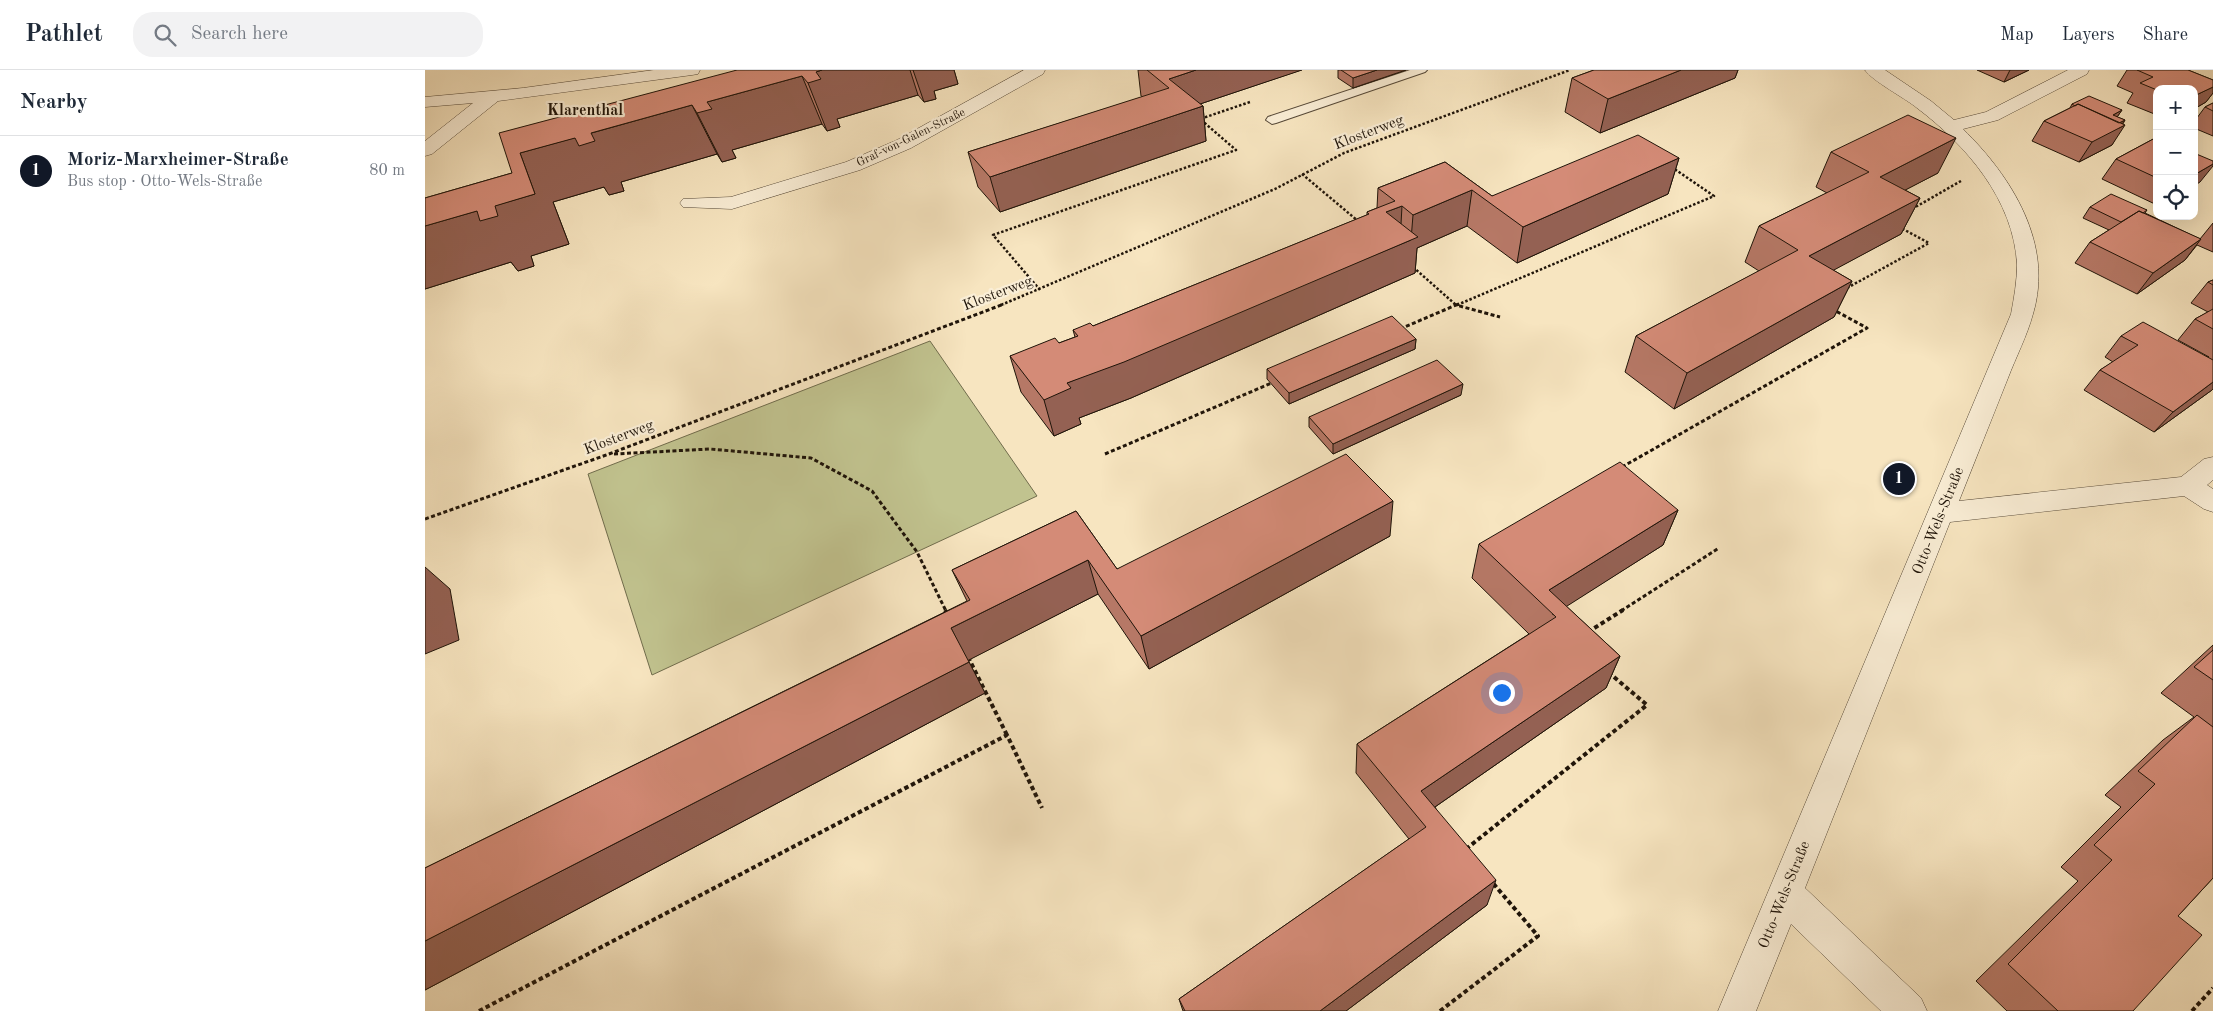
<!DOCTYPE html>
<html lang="en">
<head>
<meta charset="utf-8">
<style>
  :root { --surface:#fff; --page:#f2f2f3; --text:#1f2937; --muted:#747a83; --line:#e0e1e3; --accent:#111827 }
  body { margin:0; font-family:"Old Standard TT",serif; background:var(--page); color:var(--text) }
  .controls { position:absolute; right:15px; top:15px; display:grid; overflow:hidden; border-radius:10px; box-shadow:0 5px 20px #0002 }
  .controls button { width:45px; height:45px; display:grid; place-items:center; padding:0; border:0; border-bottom:1px solid var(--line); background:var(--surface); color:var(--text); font:25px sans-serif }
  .you { position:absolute; left:1076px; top:622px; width:18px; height:18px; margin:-12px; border:4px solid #fff; border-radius:50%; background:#1a73e8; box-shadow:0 0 0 8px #1a73e833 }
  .badge { display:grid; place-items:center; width:32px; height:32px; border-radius:50%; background:var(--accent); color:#fff; font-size:16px; font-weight:700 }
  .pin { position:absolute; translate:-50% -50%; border:2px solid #fff; box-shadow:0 1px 5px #0006 }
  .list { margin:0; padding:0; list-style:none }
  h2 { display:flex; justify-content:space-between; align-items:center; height:65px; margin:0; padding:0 20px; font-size:21px }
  h2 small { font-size:16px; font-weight:400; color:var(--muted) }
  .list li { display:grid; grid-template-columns:32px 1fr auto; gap:15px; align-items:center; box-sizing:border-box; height:70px; padding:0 20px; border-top:1px solid var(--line) }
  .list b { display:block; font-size:19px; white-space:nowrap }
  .list p { margin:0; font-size:16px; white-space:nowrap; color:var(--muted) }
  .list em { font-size:16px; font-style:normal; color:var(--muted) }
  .icon { flex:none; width:28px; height:28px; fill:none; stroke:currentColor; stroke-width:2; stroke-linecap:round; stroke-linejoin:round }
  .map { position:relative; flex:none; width:1788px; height:941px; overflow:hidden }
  header { display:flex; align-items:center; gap:30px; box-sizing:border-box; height:70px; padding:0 25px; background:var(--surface); border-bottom:1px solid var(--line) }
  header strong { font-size:24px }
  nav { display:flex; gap:28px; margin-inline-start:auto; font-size:18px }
  .search { width:350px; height:45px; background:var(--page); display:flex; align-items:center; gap:12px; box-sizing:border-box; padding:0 18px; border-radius:20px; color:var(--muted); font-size:19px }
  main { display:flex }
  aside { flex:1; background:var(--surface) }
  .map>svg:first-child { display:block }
  .green { fill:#c1c38f; stroke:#706c4c }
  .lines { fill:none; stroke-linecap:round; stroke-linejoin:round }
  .service-casing { stroke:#554837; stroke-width:2 }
  .minor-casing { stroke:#554837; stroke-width:1 }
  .path-far2 { stroke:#1f1409; stroke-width:2.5; stroke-dasharray:2.5 2; stroke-linecap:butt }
  .path-far1 { stroke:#1f1409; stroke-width:3; stroke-dasharray:4 2.5; stroke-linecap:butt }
  .path { stroke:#1f1409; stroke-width:4; stroke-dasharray:4.5 3; stroke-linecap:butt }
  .service { fill:#faeed6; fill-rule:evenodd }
  .minor { fill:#faeed6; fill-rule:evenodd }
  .wall { fill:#b67866; stroke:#1f1409 }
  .shaded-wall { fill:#946153; stroke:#1f1409 }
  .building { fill:#d48b77; stroke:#1f1409 }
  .labels { text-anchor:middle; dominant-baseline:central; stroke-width:4.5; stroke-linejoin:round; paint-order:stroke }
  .far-street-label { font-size:12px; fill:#1f1409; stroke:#faeed6 }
  .street-label { font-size:15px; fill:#1f1409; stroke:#faeed6 }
  .far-district-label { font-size:16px; font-weight:bold; fill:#1f1409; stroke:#faeed6 }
</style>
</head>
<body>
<header>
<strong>Pathlet</strong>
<div class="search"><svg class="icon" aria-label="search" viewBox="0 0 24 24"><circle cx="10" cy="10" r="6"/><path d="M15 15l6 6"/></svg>Search here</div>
<nav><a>Map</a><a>Layers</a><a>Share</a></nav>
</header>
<main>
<aside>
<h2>Nearby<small></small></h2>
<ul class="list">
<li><span class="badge">1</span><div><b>Moriz-Marxheimer-Straße</b><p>Bus stop · Otto-Wels-Straße</p></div><em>80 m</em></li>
</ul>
</aside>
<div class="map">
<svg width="1788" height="941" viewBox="0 0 1788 941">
  <rect width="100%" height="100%" fill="#f7e5c0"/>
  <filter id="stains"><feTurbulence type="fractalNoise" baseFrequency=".004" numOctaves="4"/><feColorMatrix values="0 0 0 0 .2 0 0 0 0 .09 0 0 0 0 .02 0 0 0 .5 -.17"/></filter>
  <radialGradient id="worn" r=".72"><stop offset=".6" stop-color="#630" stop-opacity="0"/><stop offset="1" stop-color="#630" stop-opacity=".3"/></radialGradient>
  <path class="green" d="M505,271L612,426L227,605L163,404Z"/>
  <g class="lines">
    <g class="service-casing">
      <path id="service" d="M985,0H1002L1000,2L851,53L847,54L841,50L843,47Z"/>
    </g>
    <g class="minor-casing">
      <path id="minor" d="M229,0H275L273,4L267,5L73,31L7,84L0,86V71L48,33L0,37V27L98,18Z
        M599,0H620L618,4L486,78L435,100L307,139L258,137L255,133L258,129L306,127L421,92L472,70Z
        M1440,0H1460L1506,31L1529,50L1561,42L1643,0H1664L1662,4L1573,50L1538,59C1587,107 1629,174 1608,244C1602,266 1591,287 1583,308C1567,349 1550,390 1534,431L1756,407L1779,389L1788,387V410L1782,415L1788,419V442L1779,439L1759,426L1525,452L1380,818L1496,928L1502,941H1456L1366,854L1331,941H1293L1586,244C1589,228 1592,211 1592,195C1589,130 1541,75 1492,38C1480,28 1447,11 1440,0Z"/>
    </g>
    <path class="path-far2" d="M877,104L933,151
      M1487,139L1536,111
      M988,197L1031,235
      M1422,218L1504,173L1476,158
      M615,220L568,165L811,80L775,49L825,32
      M576,235L850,119L919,83L1145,0
      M1032,235L1289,126L1248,98"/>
    <path class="path-far1" d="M1034,234L1031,235L1075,247
      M975,259L1031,235L1029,234
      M189,384L285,379L386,388L447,421L492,482L521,541
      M680,384L849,312
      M1197,397L1442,258L1409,240
      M0,449L184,384L579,234
      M1196,541L1294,478"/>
    <path class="path" d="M520,540L522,543
      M1163,562L1198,540
      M543,587L582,665
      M1041,779L1222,635L1183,602
      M54,941L582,665L617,738
      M1015,941L1113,866L1067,812
      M1767,941L1788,918"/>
    <use href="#service" class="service"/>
    <use href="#minor" class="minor"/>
  </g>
  <path class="wall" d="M312,0H529L533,14L509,21L511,29L499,32L493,25L412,49L415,57L402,61L397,54L307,80L311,88L297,92L292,84L196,112L199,121L184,125L179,117L128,132L144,174L106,186L109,196L93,201L86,192L0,219V128L87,103Z
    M713,0H876L775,34L778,36L781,71L575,142L553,117L543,82L718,27L716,26Z
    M913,0H981L928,18L913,8Z
    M1169,0H1313L1310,8L1175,63L1140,42L1147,8Z
    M1552,0H1604L1579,12Z
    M1702,0H1763L1788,10V23L1781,32L1769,39V19H1732V45L1702,33L1708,23L1692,16Z
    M1788,33V66L1769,58V52L1780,37Z
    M1647,34L1697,40L1692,47L1700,50L1687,75L1654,92L1607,71L1619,51L1645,38Z
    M1732,67V135L1677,109L1691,89Z
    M1406,82L1513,103L1480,120L1495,128L1476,164L1408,200L1427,211L1409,247L1249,339L1200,302L1211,266L1334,201L1320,192L1334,156L1402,123L1391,117Z
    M1254,88L1243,124L1092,193L1042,156L992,178L990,203L706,328L654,348L656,354L629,366L596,322L585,286L634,273L650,267L648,260L668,256L942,145V142L952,138L953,118L1020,92L1067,126Z
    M1665,137L1722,140L1720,143L1775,169L1788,153V182L1772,175L1760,190L1712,224L1650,193L1665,172L1684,160L1658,148Z
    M1788,210V319L1787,320L1729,362L1659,320L1675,300L1688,292L1680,287L1696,266L1784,287L1753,270L1770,249L1783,242L1766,233L1783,212Z
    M991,269L990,279L864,334L842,309V299Z
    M1036,325L908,384L884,357V347Z
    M1253,440L1238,475L1141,536L1195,586L1181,618L1010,737L1062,835L921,941H758L754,929L984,769L931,703L932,674L1104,564L1047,508L1054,474Z
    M651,441L692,499L965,466L724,599L673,524L543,590L560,623L0,920V798L542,531L527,500Z
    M1788,575V808L1753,846L1708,941H1582L1551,911L1653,811L1636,797L1696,737L1680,725L1738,670L1769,647L1736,623Z"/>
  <path class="shaded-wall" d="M397,0H485L493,25L412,49L415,57L402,61L383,13L391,2Z
    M488,0H529L533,14L509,21L511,29L499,32Z
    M771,0H877L748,43L744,9Z
    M952,0H981L928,18V8Z
    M1256,0H1313L1310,8L1175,63L1183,29Z
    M1585,0H1604L1579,12Z
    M377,6L397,54L307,80L311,88L297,92L272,43L282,32Z
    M1788,17V23L1781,32L1769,39V26Z
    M267,35L292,84L196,112L199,121L184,125L179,117L128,132L144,174L106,186L109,196L93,201L86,192L0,219V156L110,124L95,83Z
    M778,36L781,71L575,142L565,107Z
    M1697,40L1690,50L1688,45Z
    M1700,50L1694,58L1700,55L1687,75L1654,92L1667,72L1682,59Z
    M1531,68L1513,103L1438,142L1455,107Z
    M1254,88L1243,124L1092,193L1098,157Z
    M1788,94V96L1775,112L1769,116V105Z
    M1047,120L1042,156L992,178L990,203L706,328L654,348L656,354L629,366L619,330L642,313L986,170L988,145Z
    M1495,128L1476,164L1368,222L1384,186Z
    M977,136L975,172L961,142Z
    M1776,169L1760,190L1712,224L1728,203Z
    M1427,211L1409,247L1249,339L1262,303Z
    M991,269L990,279L864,334V323Z
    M1788,312V319L1787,320L1729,362L1748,342Z
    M1038,314L1036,325L908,384V374Z
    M968,431L965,466L724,599L716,566Z
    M1253,440L1238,475L1128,545L1124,520Z
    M663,490L673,524L542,591L526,558Z
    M0,497L25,519L34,570L0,584Z
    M1195,586L1181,618L994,748L996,721Z
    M544,592L560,623L0,920V871Z
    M1071,810L1062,835L921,941H895Z"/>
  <path class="building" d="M312,0H397L391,2L396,9L383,13L377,6L282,32L287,39L272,43L267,35L166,63L170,71L154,76L150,68L95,83L110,124L70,136L73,146L55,151L52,141L0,156V128L87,103L74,63Z
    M722,0H771L744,9L778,36L565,107L543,82L744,18Z
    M916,0H952L928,8Z
    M1169,0H1256L1183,29L1147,8Z
    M1712,0H1763L1788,10V17L1769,26V19H1732V20L1715,13L1728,7Z
    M1664,26L1697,40L1688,45L1700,50L1694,53L1653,34L1650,36L1647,34Z
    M1788,33V41L1780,37Z
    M1653,34L1700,55L1667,72L1619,51Z
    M1483,45L1531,68L1455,107L1495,128L1384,186L1427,211L1262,303L1211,266L1373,180L1334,156L1444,102L1406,82Z
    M1213,65L1254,88L1098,157L1047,120L988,145L977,136L961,142L993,167L699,292L642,313L646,318L619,330L585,286L630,268L634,273L653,266L648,260L665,253L668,256L944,144L942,142L970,131L953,118L1020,92L1067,126Z
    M1732,67V108L1691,89Z
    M1769,83L1788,91V94L1769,105Z
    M1686,124L1722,140L1718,143L1714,141L1696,152L1665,137Z
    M1714,141L1776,169L1728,203L1665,172Z
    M1788,210V215L1783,212Z
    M1788,239V259L1770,249Z
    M967,246L991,269L864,323L842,299Z
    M1718,252L1788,290V312L1748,342L1675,300L1713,275L1696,266Z
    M1012,290L1038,314L908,374L884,347Z
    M921,384L968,431L716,566L663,490L526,558L544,592L0,871V798L545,530L527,500L651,441L692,499Z
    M1195,392L1253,440L1124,520L1195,586L996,721L1071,810L895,941H760L754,929L1001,757L932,674L1131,547L1054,474Z
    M1788,580V610L1769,597Z
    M1772,645L1788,657V808L1753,846L1777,865L1708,941H1633L1583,894L1687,790L1669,775L1730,714L1713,701Z"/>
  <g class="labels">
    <g class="far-street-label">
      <text transform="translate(486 68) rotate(-26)">Graf-von-Galen-Straße</text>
    </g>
    <g class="street-label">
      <text transform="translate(944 63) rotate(-21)">Klosterweg</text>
      <text transform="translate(573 224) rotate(-21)">Klosterweg</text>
      <text transform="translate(194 368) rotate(-21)">Klosterweg</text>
      <text transform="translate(1514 451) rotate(-68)">Otto-Wels-Straße</text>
      <text transform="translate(1360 825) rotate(-68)">Otto-Wels-Straße</text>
    </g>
    <g class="far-district-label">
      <text x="160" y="41">Klarenthal</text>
    </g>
  </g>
  <rect width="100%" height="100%" filter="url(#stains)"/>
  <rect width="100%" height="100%" fill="url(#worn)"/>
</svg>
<div class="controls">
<button>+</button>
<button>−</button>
<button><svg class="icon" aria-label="locate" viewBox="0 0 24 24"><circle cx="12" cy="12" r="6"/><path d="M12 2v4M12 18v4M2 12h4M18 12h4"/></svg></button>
</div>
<div class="you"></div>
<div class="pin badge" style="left:1474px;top:409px">1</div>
</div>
</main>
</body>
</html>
